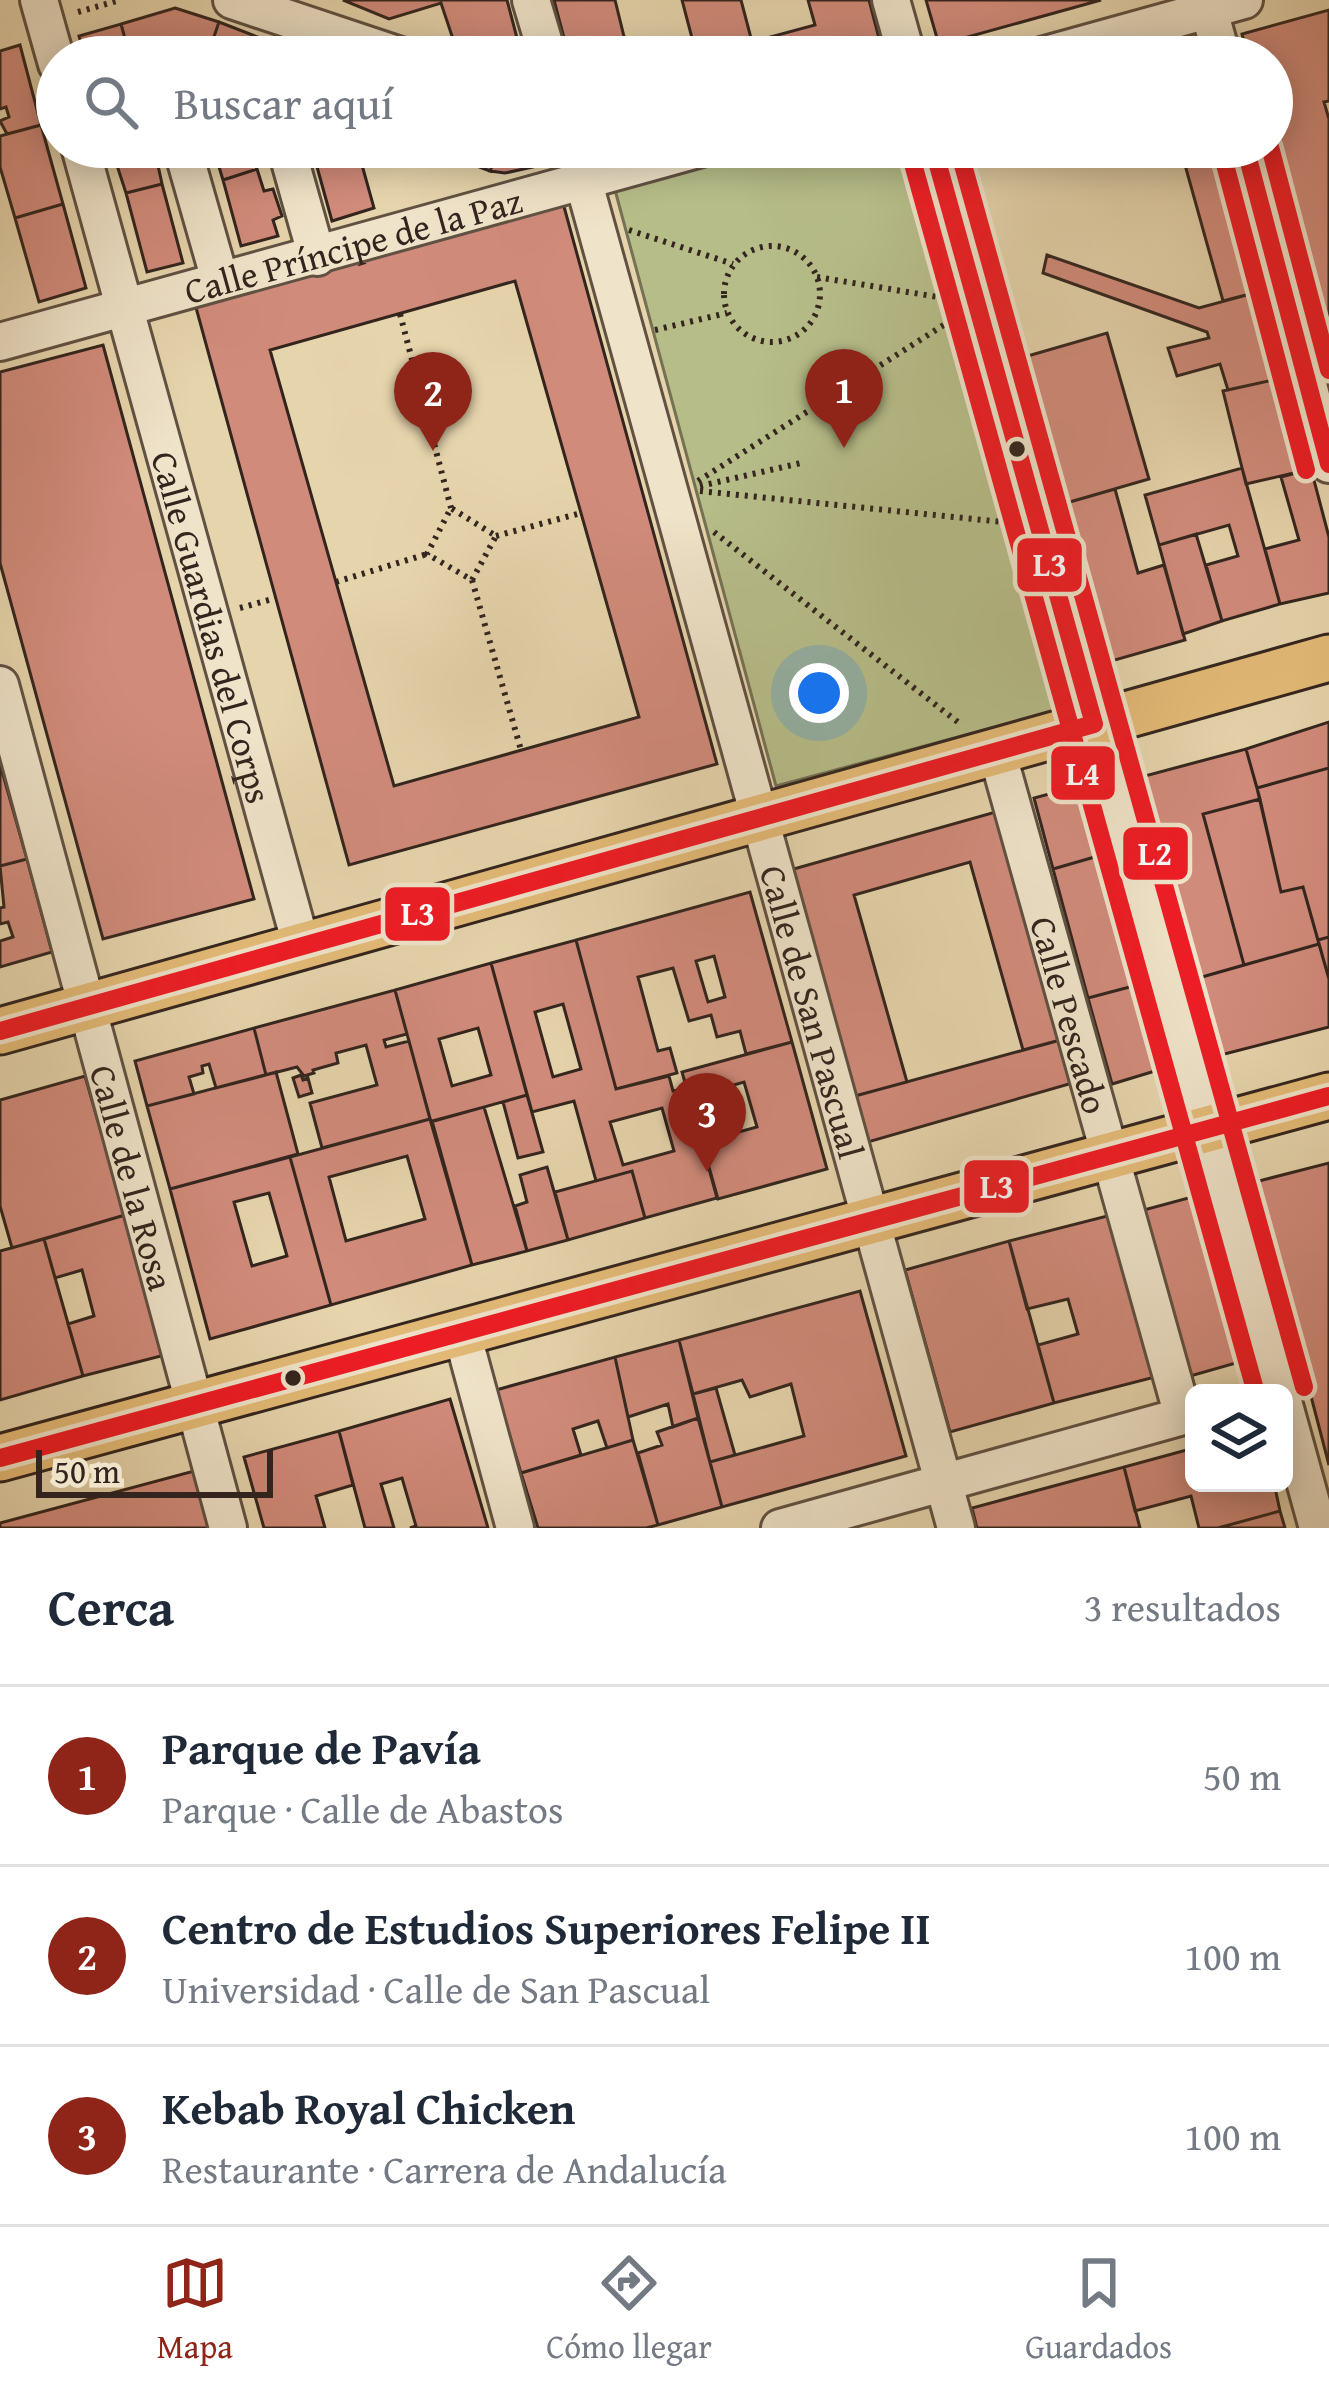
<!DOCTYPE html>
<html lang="es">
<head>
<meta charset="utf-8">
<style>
  :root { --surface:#fff; --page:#f2f2f3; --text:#1f2937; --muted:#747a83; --line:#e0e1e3; --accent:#8f2418 }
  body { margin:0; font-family:"Gentium Book Plus",serif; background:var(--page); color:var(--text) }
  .controls { position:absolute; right:36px; bottom:36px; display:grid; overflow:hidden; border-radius:18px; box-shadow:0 6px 30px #0003 }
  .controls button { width:108px; height:108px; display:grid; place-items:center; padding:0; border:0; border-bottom:3px solid var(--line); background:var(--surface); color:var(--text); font:60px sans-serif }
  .scale { position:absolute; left:36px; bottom:30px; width:237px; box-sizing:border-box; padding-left:12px; border:6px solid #33251e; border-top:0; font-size:33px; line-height:42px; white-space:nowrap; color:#33251e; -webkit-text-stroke:9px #efe3c9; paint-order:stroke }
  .you { position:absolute; left:819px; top:693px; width:42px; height:42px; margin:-30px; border:9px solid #fff; border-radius:50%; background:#1a73e8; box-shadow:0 0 0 18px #1a73e833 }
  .badge { display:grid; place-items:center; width:78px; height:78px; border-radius:50%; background:var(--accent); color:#fff; font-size:39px; font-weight:700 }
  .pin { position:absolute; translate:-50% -99px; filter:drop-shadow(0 3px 6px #0008) }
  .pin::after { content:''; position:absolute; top:63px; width:42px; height:36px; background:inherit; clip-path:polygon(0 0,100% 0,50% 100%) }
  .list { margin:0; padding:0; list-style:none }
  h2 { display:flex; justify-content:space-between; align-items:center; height:156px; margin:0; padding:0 48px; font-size:51px }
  h2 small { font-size:39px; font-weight:400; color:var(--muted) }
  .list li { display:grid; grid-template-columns:78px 1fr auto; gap:36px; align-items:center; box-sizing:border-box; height:180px; padding:0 48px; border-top:3px solid var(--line) }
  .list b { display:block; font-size:45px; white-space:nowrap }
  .list p { margin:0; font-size:39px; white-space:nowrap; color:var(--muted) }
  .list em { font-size:39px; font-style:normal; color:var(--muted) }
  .icon { flex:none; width:66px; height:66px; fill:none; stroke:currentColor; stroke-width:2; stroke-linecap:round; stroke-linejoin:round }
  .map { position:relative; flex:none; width:1329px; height:1528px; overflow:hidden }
  .search { position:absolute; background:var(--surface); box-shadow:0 6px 30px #0003; left:36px; right:36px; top:36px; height:132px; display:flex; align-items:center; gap:30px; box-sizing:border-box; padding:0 42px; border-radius:66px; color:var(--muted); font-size:45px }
  .sheet { height:696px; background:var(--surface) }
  nav { display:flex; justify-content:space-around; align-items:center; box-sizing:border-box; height:168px; border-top:3px solid var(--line); background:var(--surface); font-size:33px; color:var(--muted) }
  nav a { display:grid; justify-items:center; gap:6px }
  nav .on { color:var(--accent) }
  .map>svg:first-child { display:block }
  .green { fill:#b6bd89; stroke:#747154; stroke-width:3 }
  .building { fill:#d18b7b; stroke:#33251e; stroke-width:3; fill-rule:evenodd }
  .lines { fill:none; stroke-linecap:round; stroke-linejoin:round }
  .minor-casing { stroke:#605142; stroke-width:42 }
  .major-casing { stroke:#33251e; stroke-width:51 }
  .path { stroke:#33251e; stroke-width:6; stroke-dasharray:3 6; stroke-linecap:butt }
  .minor { stroke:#efe3c9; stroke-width:36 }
  .major { stroke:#e3ba76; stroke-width:45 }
  .bus-1-casing { stroke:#efe3c9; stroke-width:27 }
  .bus-2-casing { stroke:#efe3c9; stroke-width:27 }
  .bus-3-casing { stroke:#efe3c9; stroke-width:27 }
  .bus-1 { stroke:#ee1c25; stroke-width:18 }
  .bus-2 { stroke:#ee1c25; stroke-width:18 }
  .bus-3 { stroke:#ee1c25; stroke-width:18 }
  .bus-dot { fill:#33251e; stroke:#efe3c9; stroke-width:4.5 }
  .labels { text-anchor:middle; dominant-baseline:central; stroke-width:10; stroke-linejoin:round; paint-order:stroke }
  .street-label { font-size:36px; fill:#33251e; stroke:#efe3c9 }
  .line-badge { stroke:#efe3c9; stroke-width:4.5 }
  .badge-label { font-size:33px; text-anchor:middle; font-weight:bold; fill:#fff }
</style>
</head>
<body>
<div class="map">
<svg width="1329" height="1528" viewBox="0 0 1329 1528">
  <rect width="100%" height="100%" fill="#e6d4ac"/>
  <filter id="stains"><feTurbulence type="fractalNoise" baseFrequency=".00167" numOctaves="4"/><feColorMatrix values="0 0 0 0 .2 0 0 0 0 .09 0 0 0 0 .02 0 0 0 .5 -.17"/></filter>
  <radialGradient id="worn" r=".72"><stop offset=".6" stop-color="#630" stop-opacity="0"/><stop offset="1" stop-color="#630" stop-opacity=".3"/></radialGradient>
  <path class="green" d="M773,147H921L1073,706L776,786L615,190Z"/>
  <path class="building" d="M343,0H507L522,57H492L455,45L441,3L389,19Z
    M554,0H615L629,57H569Z
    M682,0H741L752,42L815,25L808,0H869L884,57H697Z
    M926,0H1101L939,45Z
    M175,8L219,22L207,57H130L121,24Z
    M1329,10V101L1324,102L1329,119V351L1272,144V57H1248L1242,34Z
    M219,22L296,52L294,57H207Z
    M121,24L130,57H85L79,36Z
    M1197,39L1201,57H1155L1154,50Z
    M20,45L41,125L7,134L0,121L9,117L6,107L0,109V51Z
    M41,125L63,204L15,218L0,167V136Z
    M111,147H154L162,184L126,193Z
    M213,147H260L262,154L253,157L257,169L223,180Z
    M345,147H357L374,208L332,221L314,156Z
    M427,147H500L490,171Z
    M500,147H539L533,167L505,173L490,171Z
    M1180,147H1226L1265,290L1223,301Z
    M257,169L264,191L273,189L282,216L273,220L278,236L241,246L223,180Z
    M162,184L183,263L147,272L126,193Z
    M563,203L717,764L349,865L195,304ZM515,281L639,717L394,786L270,350Z
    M63,204L86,288L39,302L15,218Z
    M1047,255L1199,308L1265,290L1287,377L1228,390L1220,364L1177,376L1168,348L1209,338L1207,332L1043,273Z
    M1107,333L1149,479L1056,506L1014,360Z
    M103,345L254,899L103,939L0,563V372Z
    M1287,377L1311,469L1246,484L1223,391Z
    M1242,468L1280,604L1222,621L1206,565L1238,556L1229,525L1159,545L1145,495Z
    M1311,469L1329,537V593L1280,604L1265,549L1299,540L1281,477Z
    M1115,489L1138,573L1164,565L1185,640L1101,664L1056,506Z
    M1196,534L1222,621L1183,634L1159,545Z
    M1329,722V768L1257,788L1246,749Z
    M1246,749L1260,799L1203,814L1244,965L1195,979L1141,777Z
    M0,764L27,859L0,866Z
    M1329,768V937L1318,940L1303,887L1281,892L1257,788Z
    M1086,784L1105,854L1053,869L1034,798Z
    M1260,799L1281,892L1303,887L1319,944L1244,965L1203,814Z
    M999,811L1064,1039L1023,1050L970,862L854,895L907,1082L855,1096L790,870Z
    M1105,854L1141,984L1088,998L1053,869Z
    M27,859L52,952L0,967V941L13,937L8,922L0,924V908L4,907L0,866Z
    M750,892L792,1042L746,1054L740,1031L717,1037L711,1015L689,1021L673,968L638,977L658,1051L670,1048L677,1073L616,1089L576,940ZM714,956L725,997L708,1002L696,961Z
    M1329,937V979L1318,940Z
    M576,940L616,1089L669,1076L673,1091L687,1088L717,1198L645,1218L632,1171L596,1181L574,1101L532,1112L491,963ZM563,1004L581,1069L553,1077L535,1012ZM662,1108L674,1151L623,1165L610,1122Z
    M1319,944L1329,979V1027L1217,1056L1195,979Z
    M491,963L527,1095L431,1122L395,990ZM478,1028L491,1075L452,1086L439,1039Z
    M1141,984L1165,1068L1112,1084L1088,998Z
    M395,990L407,1034L384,1040L386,1047L409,1041L430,1119L322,1148L310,1103L377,1085L366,1045L336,1053L338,1063L313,1070L314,1073L304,1076L297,1067L266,1075L254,1028Z
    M254,1028L266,1075L216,1088L209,1064L202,1066L203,1073L189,1077L194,1094L147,1106L135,1061Z
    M1064,1039L1076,1082L868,1142L855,1096Z
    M792,1042L827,1169L718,1199L682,1072ZM744,1082L757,1127L728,1135L716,1090Z
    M276,1072L298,1154L170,1189L147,1106Z
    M301,1075L303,1080L308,1078L312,1093L299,1097L293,1078Z
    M85,1076L125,1215L12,1248L0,1206V1100Z
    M527,1095L543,1152L518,1158L503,1102Z
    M484,1107L527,1251L472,1265L432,1121Z
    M430,1119L472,1265L331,1305L290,1157ZM407,1156L425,1219L346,1241L329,1177Z
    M290,1157L331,1305L210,1339L170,1189ZM269,1193L287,1256L252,1266L234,1202Z
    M1329,1163V1465L1255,1182Z
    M547,1167L568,1240L527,1251L515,1206L527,1202L520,1175Z
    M632,1171L645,1218L568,1240L555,1192Z
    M1203,1194L1250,1359L1187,1377L1140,1211Z
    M1115,1214L1159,1376L1054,1403L1038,1345L1078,1334L1068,1299L1027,1309L1009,1241Z
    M125,1215L165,1355L83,1376L68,1324L94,1316L82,1270L55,1278L44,1239Z
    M44,1239L83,1376L0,1400V1251Z
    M1009,1241L1054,1403L950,1432L905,1270Z
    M860,1291L906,1456L722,1507L710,1462L804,1436L791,1384L750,1397L742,1380L693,1394L679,1340Z
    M679,1340L698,1418L673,1427L668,1404L628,1417L615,1357Z
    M615,1357L633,1440L607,1448L598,1421L573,1429L581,1455L521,1473L496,1390Z
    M716,1388L735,1455L710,1462L693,1394Z
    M450,1399L488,1528H410L416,1526L402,1478L381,1484L394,1528H365L339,1431Z
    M698,1418L722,1507L658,1525L638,1453L662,1445L657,1432Z
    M339,1431L353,1485L316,1496L325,1528H264L244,1457Z
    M633,1440L658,1525L646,1528H538L521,1473Z
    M1194,1448V1483H1274L1280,1511L1218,1528H1199L1191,1496L1135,1511L1124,1467Z
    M1124,1467L1140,1528H977L972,1508Z
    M194,1471L209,1528H0V1523Z
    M1280,1511L1285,1528H1218Z"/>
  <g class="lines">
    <g class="minor-casing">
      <g id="minor">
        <path d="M39,0L57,64"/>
        <path d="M232,0L403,57"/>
        <path d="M531,0L548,57"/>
        <path d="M891,0L907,57"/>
        <path d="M1206,0L1222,57"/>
        <path d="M1038,57L1244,0"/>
        <path id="s1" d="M80,147L302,948"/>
        <path d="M182,147L220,280"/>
        <path d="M286,147L317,257"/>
        <path id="s2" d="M574,147L956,1528"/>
        <path d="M933,147L1281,1393"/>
        <path d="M1245,147L1329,464"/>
        <path id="s3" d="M0,342L705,147"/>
        <path id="s4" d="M0,685L228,1528"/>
        <path id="s5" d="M997,752L1183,1416"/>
        <path d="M462,1333L515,1528"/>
        <path d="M1284,1405L1318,1528"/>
        <path d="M780,1528L1194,1413"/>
      </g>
    </g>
    <g class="major-casing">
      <path id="major" d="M0,1031L1329,658
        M0,1458L1329,1096"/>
    </g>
    <path class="path" d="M78,12L120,0
      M629,230L733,264
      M724 294a48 48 0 1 1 96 0a48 48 0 1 1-96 0Z
      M817,277L944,298
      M400,314L451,508
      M655,330L727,313
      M698,481L950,321
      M700,486L801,463
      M700,491L1003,522
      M714,532L959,723
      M496,536L581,513
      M472,580L496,536L451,508L427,554L472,580L521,750
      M336,582L427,554
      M240,608L276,598"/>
    <use href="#minor" class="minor"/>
    <use href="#major" class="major"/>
    <g class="bus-1-casing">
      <path id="bus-1" d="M1245,147L1329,464
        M0,1031L1094,724L933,147
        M0,1458L1329,1096"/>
    </g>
    <g class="bus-2-casing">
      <path id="bus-2" d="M910,153L1256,1393
        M1222,153L1306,470"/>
    </g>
    <g class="bus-3-casing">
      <path id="bus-3" d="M958,147L1304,1387
        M1270,147L1329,370"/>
    </g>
    <use href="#bus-1" class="bus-1"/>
    <use href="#bus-2" class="bus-2"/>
    <use href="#bus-3" class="bus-3"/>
  </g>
  <g class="bus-dot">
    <circle cx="1017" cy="449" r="10"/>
    <circle cx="293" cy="1378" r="10"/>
  </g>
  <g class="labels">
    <g class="street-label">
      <text stroke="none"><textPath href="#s3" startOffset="366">Calle Príncipe de la Paz</textPath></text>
      <text stroke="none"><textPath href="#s1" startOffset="498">Calle Guardias del Corps</textPath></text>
      <text stroke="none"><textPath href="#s2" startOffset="897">Calle de San Pascual</textPath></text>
      <text stroke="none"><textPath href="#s5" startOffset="273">Calle Pescado</textPath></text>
      <text stroke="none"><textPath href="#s4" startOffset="510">Calle de la Rosa</textPath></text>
    </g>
  </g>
  <g class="line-badge">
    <rect x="1015" y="536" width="69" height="58" rx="12" fill="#ee1c25"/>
    <rect x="1049" y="744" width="68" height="58" rx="12" fill="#ee1c25"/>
    <rect x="1121" y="825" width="69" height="57" rx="12" fill="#ee1c25"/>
    <rect x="383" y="885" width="69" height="58" rx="12" fill="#ee1c25"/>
    <rect x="962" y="1158" width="69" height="57" rx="12" fill="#ee1c25"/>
  </g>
  <g class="badge-label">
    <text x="1050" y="576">L3</text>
    <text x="1083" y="785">L4</text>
    <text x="1155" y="865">L2</text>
    <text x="418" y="925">L3</text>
    <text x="997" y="1198">L3</text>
  </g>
  <rect width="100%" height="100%" filter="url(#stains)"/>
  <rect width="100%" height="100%" fill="url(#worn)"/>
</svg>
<div class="controls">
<button><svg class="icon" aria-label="layers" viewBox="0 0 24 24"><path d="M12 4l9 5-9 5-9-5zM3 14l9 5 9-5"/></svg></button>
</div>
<div class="scale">50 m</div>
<div class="you"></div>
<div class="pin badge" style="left:844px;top:448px">1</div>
<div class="pin badge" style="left:433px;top:451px">2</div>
<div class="pin badge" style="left:707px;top:1172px">3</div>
<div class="search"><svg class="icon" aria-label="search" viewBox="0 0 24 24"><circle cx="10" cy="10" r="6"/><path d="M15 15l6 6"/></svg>Buscar aquí</div>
</div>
<section class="sheet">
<h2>Cerca<small>3 resultados</small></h2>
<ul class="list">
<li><span class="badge">1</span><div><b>Parque de Pavía</b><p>Parque · Calle de Abastos</p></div><em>50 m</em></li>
<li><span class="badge">2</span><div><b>Centro de Estudios Superiores Felipe II</b><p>Universidad · Calle de San Pascual</p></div><em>100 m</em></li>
<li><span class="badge">3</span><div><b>Kebab Royal Chicken</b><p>Restaurante · Carrera de Andalucía</p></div><em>100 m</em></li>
</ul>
</section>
<nav>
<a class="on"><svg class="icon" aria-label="map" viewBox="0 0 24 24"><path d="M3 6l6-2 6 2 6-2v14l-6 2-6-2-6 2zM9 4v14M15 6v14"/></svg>Mapa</a>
<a><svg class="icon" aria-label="directions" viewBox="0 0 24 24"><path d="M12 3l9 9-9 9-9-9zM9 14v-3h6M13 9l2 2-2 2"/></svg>Cómo llegar</a>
<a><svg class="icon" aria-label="saved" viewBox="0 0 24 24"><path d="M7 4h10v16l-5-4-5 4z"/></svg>Guardados</a>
</nav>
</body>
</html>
